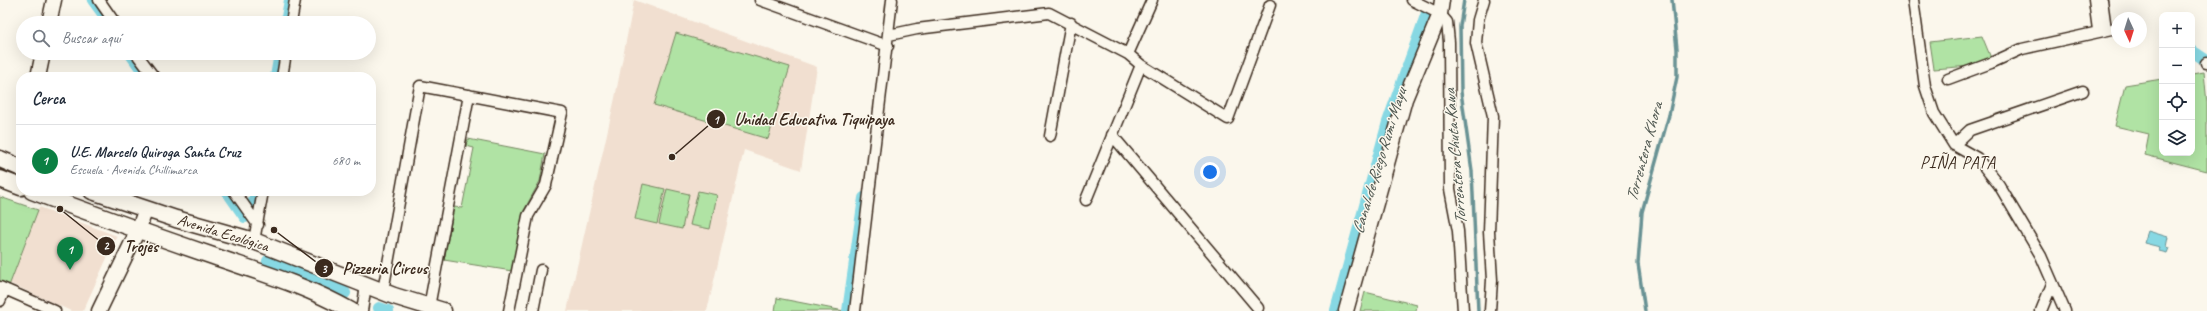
<!DOCTYPE html>
<html lang="es">
<head>
<meta charset="utf-8">
<style>
  :root { --surface:#fff; --page:#f6f6f7; --text:#1f2937; --muted:#747a83; --line:#e0e1e3; --accent:#0b8043 }
  body { margin:0; font-family:Caveat,sans-serif; background:var(--page); color:var(--text) }
  .controls { position:absolute; right:12px; top:12px; display:grid; overflow:hidden; border-radius:8px; box-shadow:0 4px 16px #0002 }
  .controls button { width:36px; height:36px; display:grid; place-items:center; padding:0; border:0; border-bottom:1px solid var(--line); background:var(--surface); color:var(--text); font:20px sans-serif }
  .compass { position:absolute; left:2111px; top:12px; width:36px; height:36px; border-radius:50%; background:var(--surface); box-shadow:0 4px 16px #0002; rotate:176deg }
  .you { position:absolute; left:1210px; top:172px; width:14px; height:14px; margin:-10px; border:3px solid #fff; border-radius:50%; background:#1a73e8; box-shadow:0 0 0 6px #1a73e833 }
  .badge { display:grid; place-items:center; width:26px; height:26px; border-radius:50%; background:var(--accent); color:#fff; font-size:13px; font-weight:700 }
  .pin { position:absolute; translate:-50% -33px; filter:drop-shadow(0 1px 2px #0008) }
  .pin::after { content:''; position:absolute; top:21px; width:14px; height:12px; background:inherit; clip-path:polygon(0 0,100% 0,50% 100%) }
  .list { margin:0; padding:0; list-style:none }
  h2 { display:flex; justify-content:space-between; align-items:center; height:52px; margin:0; padding:0 16px; font-size:17px }
  h2 small { font-size:13px; font-weight:400; color:var(--muted) }
  .list li { display:grid; grid-template-columns:26px 1fr auto; gap:12px; align-items:center; box-sizing:border-box; height:72px; padding:0 16px; border-top:1px solid var(--line) }
  .list b { display:block; font-size:15px; white-space:nowrap }
  .list p { margin:0; font-size:13px; white-space:nowrap; color:var(--muted) }
  .list em { font-size:13px; font-style:normal; color:var(--muted) }
  .icon { flex:none; width:22px; height:22px; fill:none; stroke:currentColor; stroke-width:2; stroke-linecap:round; stroke-linejoin:round }
  .map { position:relative; flex:none; width:2207px; height:311px; overflow:hidden }
  .search { position:absolute; background:var(--surface); box-shadow:0 4px 16px #0002; left:16px; top:16px; width:360px; height:44px; display:flex; align-items:center; gap:10px; box-sizing:border-box; padding:0 14px; border-radius:22px; color:var(--muted); font-size:15px }
  .panel { position:absolute; background:var(--surface); box-shadow:0 4px 16px #0002; left:16px; top:72px; width:360px; height:124px; border-radius:16px }
  .map>svg:first-child { display:block }
  .built { fill:#f1dfd0 }
  .green { fill:#b0e3a4; stroke:#768661 }
  .water { fill:#87d8e3; stroke:#699294 }
  .lines { fill:none; stroke-linecap:round; stroke-linejoin:round }
  .stream { stroke:#699294; stroke-width:3.5 }
  .canal { stroke:#87d8e3; stroke-width:12 }
  .street-casing { stroke:#3b2a1e; stroke-width:13 }
  .secondary-casing { stroke:#3b2a1e; stroke-width:17 }
  .primary-casing { stroke:#3b2a1e; stroke-width:19 }
  .street { stroke:#fbf7ec; stroke-width:10 }
  .secondary { stroke:#fbf7ec; stroke-width:14 }
  .primary { stroke:#fbf7ec; stroke-width:16 }
  .labels { text-anchor:middle; dominant-baseline:central; stroke-width:3; stroke-linejoin:round; paint-order:stroke }
  .street-label { font-size:16px; fill:#3b2a1e; stroke:#fbf7ec }
  .water-label { font-size:17px; font-style:italic; fill:#4e564f; stroke:#fbf7ec }
  .neighbourhood-label { font-size:17px; letter-spacing:1px; fill:#3b2a1e; stroke:#fbf7ec }
  .leader { fill:none; stroke:#3b2a1e; stroke-width:1.5 }
  .callout-dot { fill:#3b2a1e; stroke:#fbf7ec; stroke-width:1.5 }
  .mark-label { font-size:12px; text-anchor:middle; font-weight:bold; fill:#fff }
  .callout-label { font-size:17px; text-anchor:middle; font-weight:bold; fill:#3b2a1e; stroke:#fbf7ec; stroke-width:3; stroke-linejoin:round; paint-order:stroke }
</style>
</head>
<body>
<div class="map">
<svg width="2207" height="311" viewBox="0 0 2207 311">
  <rect width="100%" height="100%" fill="#fbf7ec"/>
  <filter id="ink" filterUnits="userSpaceOnUse"><feTurbulence type="fractalNoise" baseFrequency=".025" numOctaves="2"/><feDisplacementMap in="SourceGraphic" scale="8" xChannelSelector="R" yChannelSelector="G"/><feConvolveMatrix kernelMatrix="1 2 1 2 8 2 1 2 1" color-interpolation-filters="sRGB"/></filter>
  <g filter="url(#ink)">
    <path class="built" d="M634,0L817,67L801,170L744,150L707,311H567L615,98Z
      M39,207L117,236L83,311H71L9,283Z"/>
    <path class="green" d="M676,33L790,67L768,139L654,105Z
      M1982,36L1991,58L1970,66L1934,69L1930,42Z
      M2204,72L2207,104V171L2145,155L2149,134L2115,126L2125,85L2162,79V153H2192V74Z
      M468,139L545,154L540,181L523,212L512,271L444,260L454,207L462,208L474,148L466,146Z
      M643,184L665,189L657,224L635,219Z
      M667,189L689,194L682,229L659,224Z
      M698,191L717,195L710,229L690,225Z
      M0,197L38,210L9,286L0,282Z
      M1365,292L1417,305L1416,311H1360Z
      M777,298L844,311H775Z"/>
    <path class="water" d="M2148,231L2168,237L2166,247L2169,248L2167,253L2159,251L2160,247L2144,243Z"/>
    <g class="lines">
      <path class="stream" d="M1464,0L1460,26L1461,92L1472,171L1478,311
        M1645,311L1638,264L1642,212L1669,115L1677,77V49L1672,0"/>
      <path class="canal" d="M93,0L104,15
        M286,23L290,0
        M2192,51L2207,61
        M130,53L147,77
        M276,77L280,53
        M227,191L245,217
        M253,207L256,191
        M268,261L345,293
        M379,308L388,311
        M848,311L864,198
        M1336,311L1388,122L1427,13"/>
      <g class="street-casing">
        <path id="street" d="M99,0L115,23
          M760,0L888,46
          M1412,0L1440,14L1447,22L1449,42L1450,189L1458,231L1463,311
          M1484,0L1478,20L1476,43L1493,116L1489,232L1492,280L1490,311
          M1913,0L1925,86L1934,113L1954,145L1977,158L1999,185L2041,256L2065,311
          M2094,0L2098,30
          M2102,0L2106,29
          M291,23L295,0
          M889,35L917,29L1049,13L1128,54L1141,65L1228,119L1270,5
          M136,53L154,77
          M1128,54L1152,0
          M2206,63H2207
          M282,77L286,53
          M1948,79L1991,63L2022,49L2117,28
          M1112,135L1258,308
          M1050,136L1071,23
          M1954,145L1970,130L2083,91
          M234,191L258,225
          M1086,200L1141,65
          M254,241L263,191
          M0,287L55,311
          M383,291L420,86L562,113L546,185L528,216L509,311
          M0,301L5,289
          M429,307L469,95
          M362,311L366,285
          M533,311L541,270
          M855,311L892,0
          M2041,311L2052,284"/>
      </g>
      <g class="secondary-casing">
        <path id="secondary" d="M49,23L54,0
          M38,77L43,53
          M99,311L138,230L146,209
          M1346,311L1405,99L1440,14L1442,0"/>
      </g>
      <g class="primary-casing">
        <path id="primary" d="M0,159L21,168
          M0,179L21,187
          M32,191C92,214 152,235 213,256C259,272 308,286 351,311
          M92,191L176,219L254,241L394,296L443,311"/>
      </g>
      <use href="#street" class="street"/>
      <use href="#secondary" class="secondary"/>
      <use href="#primary" class="primary"/>
    </g>
  </g>
  <g class="labels">
    <g class="street-label">
      <text transform="translate(223 233) rotate(17)">Avenida Ecológica</text>
    </g>
    <g class="water-label">
      <text transform="translate(1644 152) rotate(-75)">Torrentera Khora</text>
      <text transform="translate(1455 157) rotate(-95)">Torrentera Chuta Kawa</text>
      <text transform="translate(1379 161) rotate(-73)">Canal de Riego Rumi Mayu</text>
    </g>
    <g class="neighbourhood-label">
      <text x="1958" y="162">PIÑA PATA</text>
    </g>
  </g>
  <path class="leader" d="M672 157L716 119M60 209L106 246M274 230L324 268"/>
  <g class="callout-dot">
    <circle cx="672" cy="157" r="4"/>
    <circle cx="60" cy="209" r="4"/>
    <circle cx="274" cy="230" r="4"/>
    <circle cx="716" cy="119" r="10"/>
    <circle cx="106" cy="246" r="10"/>
    <circle cx="324" cy="268" r="10"/>
  </g>
  <g class="mark-label">
    <text x="716" y="124">1</text>
    <text x="106" y="250">2</text>
    <text x="324" y="273">3</text>
  </g>
  <g class="callout-label">
    <text x="814" y="125">Unidad Educativa Tiquipaya</text>
    <text x="141" y="252">Trojes</text>
    <text x="385" y="274">Pizzeria Circus</text>
  </g>
</svg>
<div class="controls">
<button>+</button>
<button>−</button>
<button><svg class="icon" aria-label="locate" viewBox="0 0 24 24"><circle cx="12" cy="12" r="6"/><path d="M12 2v4M12 18v4M2 12h4M18 12h4"/></svg></button>
<button><svg class="icon" aria-label="layers" viewBox="0 0 24 24"><path d="M12 4l9 5-9 5-9-5zM3 14l9 5 9-5"/></svg></button>
</div>
<svg class="compass" viewBox="-18 -18 36 36"><path d="M0-13l5 13h-10z" fill="#e53935"/><path d="M0 13l5-13h-10z" fill="#747a83"/></svg>
<div class="you"></div>
<div class="pin badge" style="left:70px;top:270px">1</div>
<div class="search"><svg class="icon" aria-label="search" viewBox="0 0 24 24"><circle cx="10" cy="10" r="6"/><path d="M15 15l6 6"/></svg>Buscar aquí</div>
<section class="panel">
<h2>Cerca<small></small></h2>
<ul class="list">
<li><span class="badge">1</span><div><b>U.E. Marcelo Quiroga Santa Cruz</b><p>Escuela · Avenida Chillimarca</p></div><em>680 m</em></li>
</ul>
</section>
</div>
</body>
</html>
